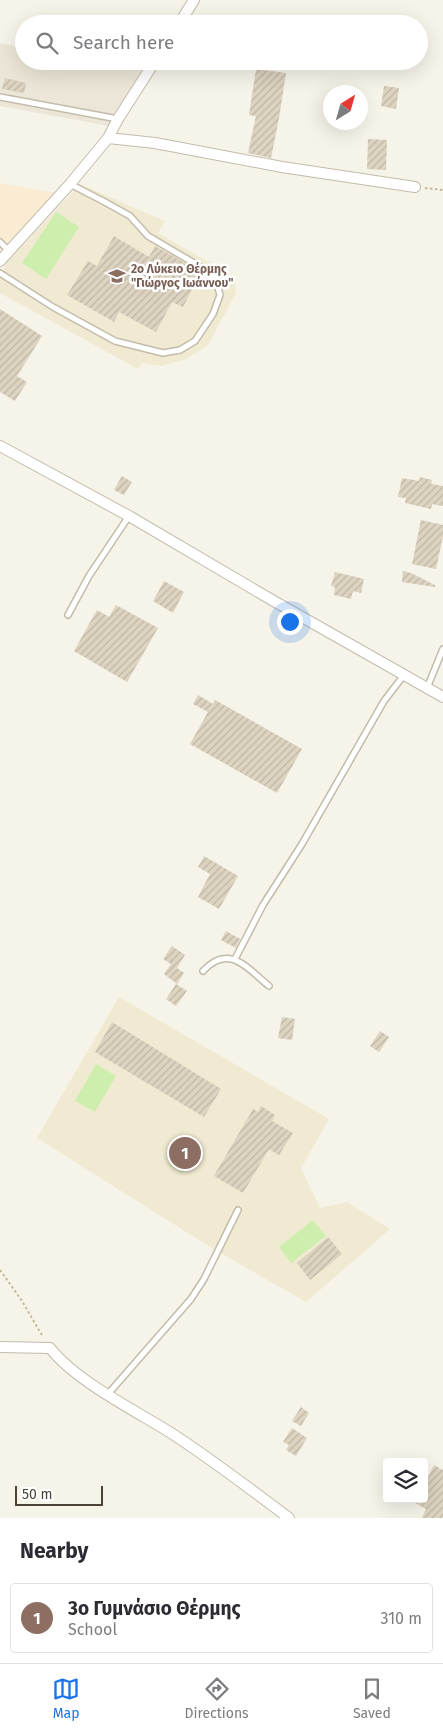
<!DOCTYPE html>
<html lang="en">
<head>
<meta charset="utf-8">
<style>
  :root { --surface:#fff; --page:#f2f2f3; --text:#2b2b33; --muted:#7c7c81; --line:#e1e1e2; --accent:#1a73e8 }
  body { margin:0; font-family:"Fira Sans",sans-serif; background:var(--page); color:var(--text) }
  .controls { position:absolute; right:15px; bottom:15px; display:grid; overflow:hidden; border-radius:5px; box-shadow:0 5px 20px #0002 }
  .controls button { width:45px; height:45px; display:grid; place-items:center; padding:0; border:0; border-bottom:1px solid var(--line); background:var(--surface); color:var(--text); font:25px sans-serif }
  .compass { position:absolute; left:323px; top:85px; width:45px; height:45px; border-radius:50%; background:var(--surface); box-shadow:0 5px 20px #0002; rotate:37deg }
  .scale { position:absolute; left:15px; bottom:12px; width:88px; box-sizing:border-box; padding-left:5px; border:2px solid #4b4436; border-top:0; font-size:14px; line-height:18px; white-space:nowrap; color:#4b4436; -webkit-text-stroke:4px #fff; paint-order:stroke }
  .you { position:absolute; left:289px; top:621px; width:18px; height:18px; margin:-12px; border:4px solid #fff; border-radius:50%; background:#1a73e8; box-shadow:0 0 0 8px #1a73e833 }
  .badge { display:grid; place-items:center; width:32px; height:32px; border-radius:50%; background:var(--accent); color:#fff; font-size:16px; font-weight:700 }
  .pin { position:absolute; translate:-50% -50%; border:2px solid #fff; box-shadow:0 1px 5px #0006 }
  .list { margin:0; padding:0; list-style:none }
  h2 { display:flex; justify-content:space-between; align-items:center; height:65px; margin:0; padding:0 20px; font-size:21px }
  h2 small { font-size:16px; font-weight:400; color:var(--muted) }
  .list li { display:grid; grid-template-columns:32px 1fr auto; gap:15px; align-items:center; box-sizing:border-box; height:70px; margin:0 10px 10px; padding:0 10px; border:1px solid var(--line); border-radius:5px }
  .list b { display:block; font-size:19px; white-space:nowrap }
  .list p { margin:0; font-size:16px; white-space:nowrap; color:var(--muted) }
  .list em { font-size:16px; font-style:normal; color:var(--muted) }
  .icon { flex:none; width:28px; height:28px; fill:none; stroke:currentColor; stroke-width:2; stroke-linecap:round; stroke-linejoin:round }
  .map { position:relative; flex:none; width:443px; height:1518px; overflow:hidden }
  .search { position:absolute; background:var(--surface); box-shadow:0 5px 20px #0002; left:15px; right:15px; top:15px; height:55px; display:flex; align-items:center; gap:12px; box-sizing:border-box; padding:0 18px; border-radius:28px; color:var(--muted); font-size:19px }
  .sheet { height:145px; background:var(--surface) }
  nav { display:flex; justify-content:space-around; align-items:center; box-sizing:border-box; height:70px; border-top:1px solid var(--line); background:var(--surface); font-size:14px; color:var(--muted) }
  nav a { display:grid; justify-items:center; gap:2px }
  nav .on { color:var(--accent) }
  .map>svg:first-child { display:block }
  .residential { fill:#ebe6d7 }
  .commercial { fill:#f9ecd3 }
  .education { fill:#f1ead2 }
  .green { fill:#ceeeae }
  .building { fill:url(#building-hatch) }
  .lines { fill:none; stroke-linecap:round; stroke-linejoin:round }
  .lane-casing { stroke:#c3bcab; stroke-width:8 }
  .street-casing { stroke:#c3bcab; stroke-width:12 }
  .path { stroke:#c6b99a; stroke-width:2; stroke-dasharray:2.5 2.5; stroke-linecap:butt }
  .lane { stroke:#fff; stroke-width:5 }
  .street { stroke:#fff; stroke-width:10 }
  .labels { text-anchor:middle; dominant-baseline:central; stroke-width:5; stroke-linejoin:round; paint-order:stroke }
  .education-label { font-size:12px; font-weight:bold; fill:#785e54; stroke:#fff; text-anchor:start }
</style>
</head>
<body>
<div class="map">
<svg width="443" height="1518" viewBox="0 0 443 1518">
  <defs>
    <pattern id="building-hatch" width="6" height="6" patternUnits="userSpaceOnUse" patternTransform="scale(1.25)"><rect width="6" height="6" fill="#dcd3c0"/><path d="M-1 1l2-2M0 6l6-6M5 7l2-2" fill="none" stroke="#beb6a6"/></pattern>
  </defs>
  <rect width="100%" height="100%" fill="#f6f3e9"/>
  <path class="residential" d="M0,43L24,48V61H98L143,70L109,126L0,106Z"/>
  <path class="commercial" d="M0,183L57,193L3,250H0Z"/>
  <path class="education" d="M80,184L165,221L158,233L235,277L236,293L208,345L186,359L162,366L142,363L138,369L0,293V275L8,261Z
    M119,997L329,1119L301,1168L320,1208L347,1202L390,1229L306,1302L210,1247L37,1138Z"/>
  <path class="green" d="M56,212L79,227L46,279L22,263Z
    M96,1064L116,1076L95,1112L75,1101Z
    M187,1136L200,1144L183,1173L169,1165Z
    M313,1220L326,1236L291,1263L279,1247Z"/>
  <path class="building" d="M256,69L286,73L279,118L271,158L248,153L256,116L249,115Z
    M5,78L26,83L24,93L2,89Z
    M384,86L399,88L396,109L381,106Z
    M368,139L387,140L386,170L367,169Z
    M114,236L149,257L155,246L201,272L183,307L172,302L156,332L119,312L114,322L67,295L88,261L97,266Z
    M0,309L42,336L17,376L27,382L15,401L0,392Z
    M122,476L132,482L124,495L114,490Z
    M420,477L432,480L431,484L443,486V506L432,504L431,509L405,503L406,498L398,497L402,478L419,481Z
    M421,520L443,525V536L436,569L412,564Z
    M403,571L411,573L435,585V587L402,582Z
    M335,572L364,579L361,593L353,591L351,599L334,595L335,587L331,586Z
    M164,581L184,592L173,613L153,601Z
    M116,605L158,628L127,682L74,651L97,610L109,617Z
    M198,695L213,704L215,700L302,749L277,793L190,744L208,712L193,704Z
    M204,856L238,876L219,909L198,897L210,874L198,867Z
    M226,931L240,939L236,948L221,940Z
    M172,946L185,955L177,968L184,973L177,984L164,974L171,964L163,959Z
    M176,984L187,991L176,1006L166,999Z
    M282,1017L295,1019L292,1040L278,1038Z
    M112,1022L221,1089L204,1117L95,1052Z
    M380,1031L389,1037L379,1052L370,1046Z
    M261,1106L275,1115L272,1121L293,1133L279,1155L269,1149L243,1193L214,1176L253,1109L258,1112Z
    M328,1237L342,1254L310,1280L297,1263Z
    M301,1407L309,1413L301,1426L292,1421Z
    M292,1428L307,1438L296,1456L286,1450L289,1445L283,1442Z
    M434,1465L443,1470V1518H422L426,1509L408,1499H424V1485Z"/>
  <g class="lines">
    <g class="lane-casing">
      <path id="lane" d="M0,97L118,119
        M0,242L9,251
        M0,273L53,307L115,341L163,353L180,350L195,341L213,314L220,295L216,280L211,273L148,236L130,216L103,201L70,184
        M68,615L89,576L129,516
        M427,688L443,649
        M235,959L263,905L302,844L384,701L404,675
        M203,971C229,943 247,968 269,986
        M108,1394L191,1299L204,1279L238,1210"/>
    </g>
    <g class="street-casing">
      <path id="street" d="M179,24L194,0
        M108,138L155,143L282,167L415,187
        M0,261L70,184L108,138L118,119L155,61
        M0,446L129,516L272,600L443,697
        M0,1347L50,1348C75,1380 132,1409 168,1431C210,1458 249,1488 289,1518"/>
    </g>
    <path class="path" d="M425,188L443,190
      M0,1270L22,1301L43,1337"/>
    <use href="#lane" class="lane"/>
    <use href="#street" class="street"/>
  </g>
  <defs>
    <g id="school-bare" transform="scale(1.35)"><path d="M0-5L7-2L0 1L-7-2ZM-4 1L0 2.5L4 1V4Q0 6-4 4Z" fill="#8d6e63" stroke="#fff" stroke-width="2.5" paint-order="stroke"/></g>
  </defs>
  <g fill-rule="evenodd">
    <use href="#school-bare" x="117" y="276"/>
  </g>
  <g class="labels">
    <g class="education-label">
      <text x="131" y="269">2ο Λύκειο Θέρμης<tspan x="131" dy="14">"Γιώργος Ιωάννου"</tspan></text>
    </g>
  </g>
</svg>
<div class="controls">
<button><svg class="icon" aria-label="layers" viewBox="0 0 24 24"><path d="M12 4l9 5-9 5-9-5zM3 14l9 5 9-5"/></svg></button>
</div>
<svg class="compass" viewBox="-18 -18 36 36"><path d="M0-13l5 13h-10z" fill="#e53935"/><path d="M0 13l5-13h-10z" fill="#7c7c81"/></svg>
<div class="scale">50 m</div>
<div class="you"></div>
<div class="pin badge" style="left:185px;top:1153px;background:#8d6e63">1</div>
<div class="search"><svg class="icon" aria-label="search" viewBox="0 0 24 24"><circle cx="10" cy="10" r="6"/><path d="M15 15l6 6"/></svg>Search here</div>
</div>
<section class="sheet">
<h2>Nearby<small></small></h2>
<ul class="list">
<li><span class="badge" style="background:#8d6e63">1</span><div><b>3ο Γυμνάσιο Θέρμης</b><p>School</p></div><em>310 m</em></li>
</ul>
</section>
<nav>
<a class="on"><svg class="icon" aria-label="map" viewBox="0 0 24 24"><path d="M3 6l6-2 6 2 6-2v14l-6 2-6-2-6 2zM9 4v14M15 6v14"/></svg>Map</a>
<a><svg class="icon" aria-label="directions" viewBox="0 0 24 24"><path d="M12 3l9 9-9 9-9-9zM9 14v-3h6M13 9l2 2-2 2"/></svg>Directions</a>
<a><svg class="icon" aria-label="saved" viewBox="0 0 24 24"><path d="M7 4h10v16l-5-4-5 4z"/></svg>Saved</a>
</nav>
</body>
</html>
